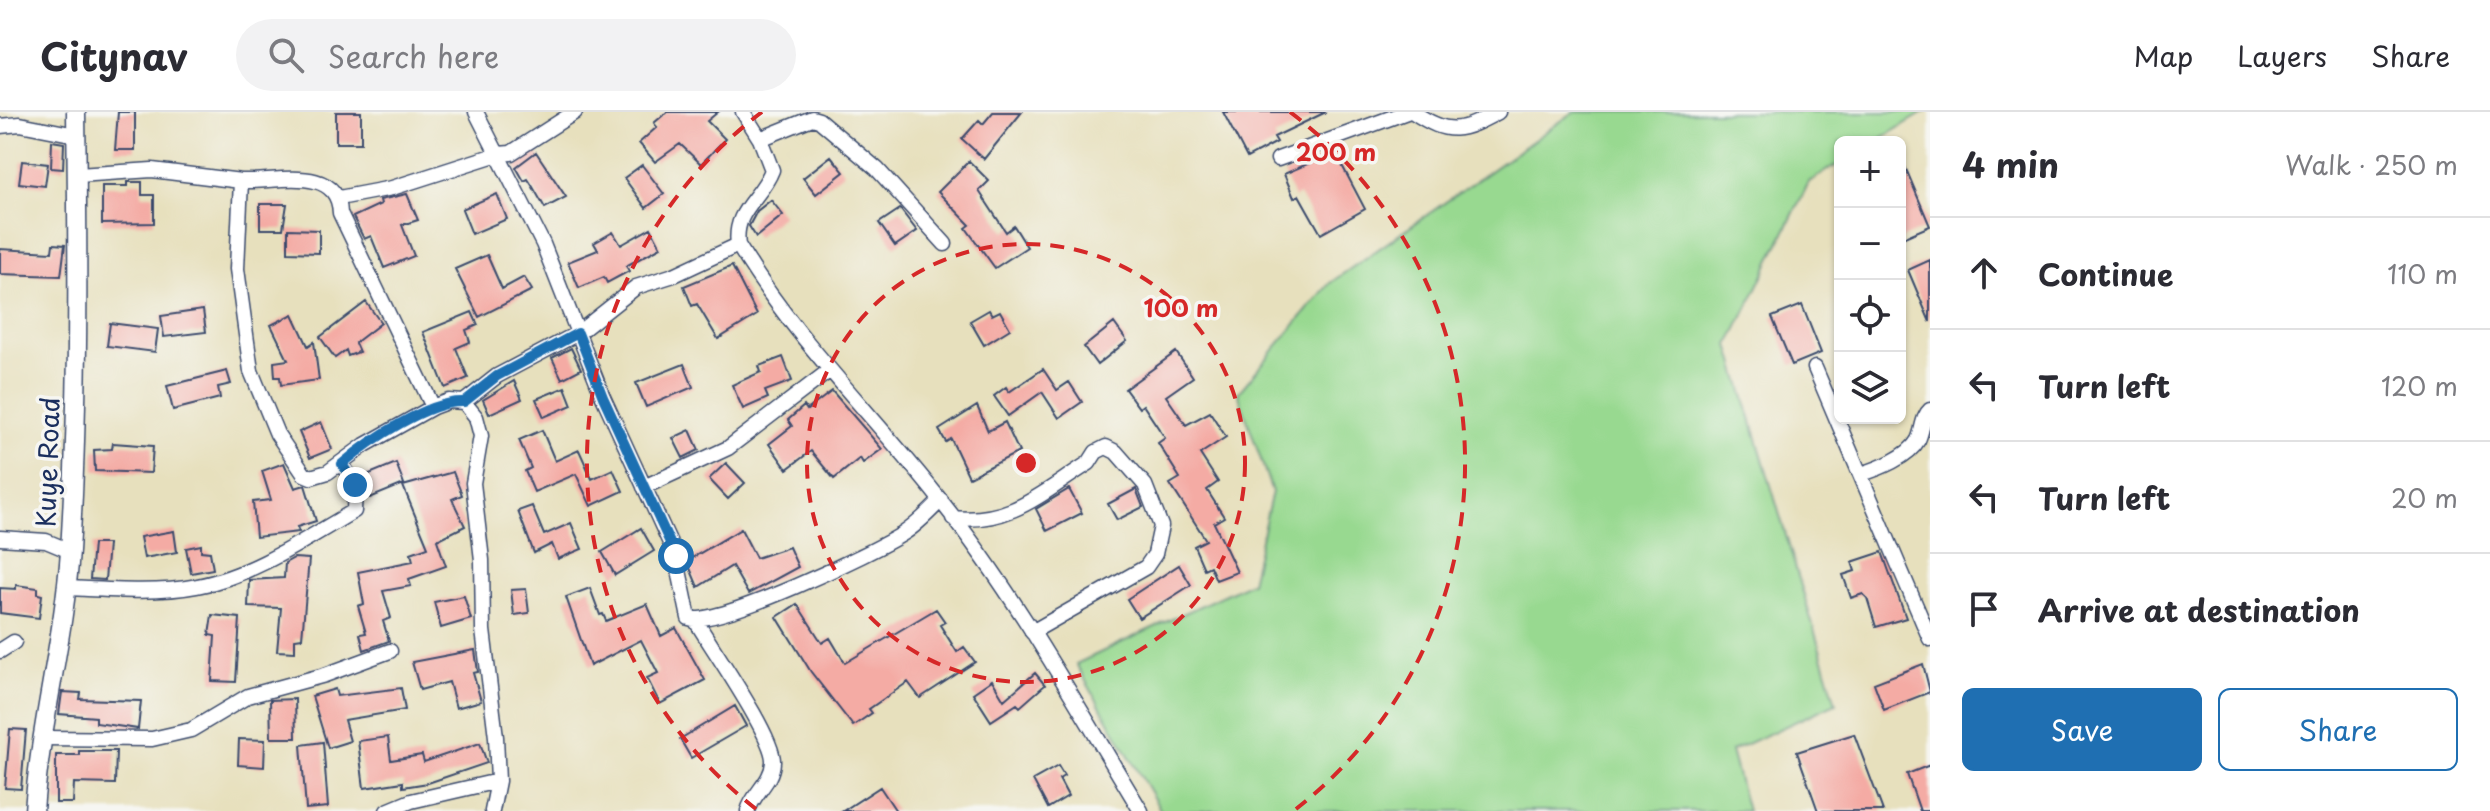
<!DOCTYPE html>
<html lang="en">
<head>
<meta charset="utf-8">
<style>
  :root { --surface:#fff; --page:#f2f2f3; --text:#2b2b33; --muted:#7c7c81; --line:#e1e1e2; --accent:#1f6fb2 }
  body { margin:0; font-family:"Playpen Sans",sans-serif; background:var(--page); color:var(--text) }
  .controls { position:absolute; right:24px; top:24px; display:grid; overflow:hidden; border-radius:12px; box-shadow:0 2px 6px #0004 }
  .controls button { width:72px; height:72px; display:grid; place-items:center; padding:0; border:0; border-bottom:2px solid var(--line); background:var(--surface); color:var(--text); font:40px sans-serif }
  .stop { position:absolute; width:24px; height:24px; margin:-18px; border:6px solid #1f6fb2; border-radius:50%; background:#fff }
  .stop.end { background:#1f6fb2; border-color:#fff; box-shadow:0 2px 8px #0008 }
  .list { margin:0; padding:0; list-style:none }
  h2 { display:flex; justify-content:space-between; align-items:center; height:104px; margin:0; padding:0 32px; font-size:34px }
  h2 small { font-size:26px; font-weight:400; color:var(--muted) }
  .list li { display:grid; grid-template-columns:52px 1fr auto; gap:24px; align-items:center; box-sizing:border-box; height:112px; padding:0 32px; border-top:2px solid var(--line) }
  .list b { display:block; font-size:30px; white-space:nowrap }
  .list em { font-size:26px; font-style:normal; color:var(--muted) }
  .actions { display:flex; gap:16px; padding:24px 32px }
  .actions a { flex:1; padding:18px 0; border:2px solid var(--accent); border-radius:12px; text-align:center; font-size:28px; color:var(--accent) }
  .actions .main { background:var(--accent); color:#fff }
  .icon { flex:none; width:44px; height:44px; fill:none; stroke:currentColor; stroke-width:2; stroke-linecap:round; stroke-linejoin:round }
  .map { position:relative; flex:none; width:1930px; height:699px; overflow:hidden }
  header { display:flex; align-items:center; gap:48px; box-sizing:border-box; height:112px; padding:0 40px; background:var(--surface); border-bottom:2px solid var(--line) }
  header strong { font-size:38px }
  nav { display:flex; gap:44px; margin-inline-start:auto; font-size:28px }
  .search { width:560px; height:72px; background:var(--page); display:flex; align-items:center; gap:20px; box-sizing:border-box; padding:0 28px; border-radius:44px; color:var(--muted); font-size:30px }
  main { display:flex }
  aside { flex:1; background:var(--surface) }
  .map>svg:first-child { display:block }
  .green { fill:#98d990; stroke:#5a8477; stroke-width:2 }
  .building { fill:#f4aba4 }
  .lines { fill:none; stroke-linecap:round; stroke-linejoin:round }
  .minor-casing { stroke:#3a4a6c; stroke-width:17 }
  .tertiary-casing { stroke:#3a4a6c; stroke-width:21 }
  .minor { stroke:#fff; stroke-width:14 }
  .tertiary { stroke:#fff; stroke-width:18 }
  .route { stroke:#1f6fb2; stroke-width:10 }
  .ring { fill:none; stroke:#d62828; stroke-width:4; stroke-dasharray:14 10 }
  .labels { text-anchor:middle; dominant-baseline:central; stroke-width:7; stroke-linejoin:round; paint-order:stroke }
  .street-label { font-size:26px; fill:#1b2f5e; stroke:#f6f6f2 }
  .centre { fill:#d62828; stroke:#f6f6f2; stroke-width:4 }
  .ring-label { font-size:24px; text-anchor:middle; font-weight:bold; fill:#d62828; stroke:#f6f6f2; stroke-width:7; stroke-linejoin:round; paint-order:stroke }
</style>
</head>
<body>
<header>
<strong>Citynav</strong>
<div class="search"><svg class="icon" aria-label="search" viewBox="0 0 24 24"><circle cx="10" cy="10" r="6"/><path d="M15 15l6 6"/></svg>Search here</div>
<nav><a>Map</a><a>Layers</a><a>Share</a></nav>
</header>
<main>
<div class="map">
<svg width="1930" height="699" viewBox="0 0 1930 699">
  <rect width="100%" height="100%" fill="#f6f6f2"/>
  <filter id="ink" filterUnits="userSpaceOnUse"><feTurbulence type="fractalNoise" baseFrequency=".0125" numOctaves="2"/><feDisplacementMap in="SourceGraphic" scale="16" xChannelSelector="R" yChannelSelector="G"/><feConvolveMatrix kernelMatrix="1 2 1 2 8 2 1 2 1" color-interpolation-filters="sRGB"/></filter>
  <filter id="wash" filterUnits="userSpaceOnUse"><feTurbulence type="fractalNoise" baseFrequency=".006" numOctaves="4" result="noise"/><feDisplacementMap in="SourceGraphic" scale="32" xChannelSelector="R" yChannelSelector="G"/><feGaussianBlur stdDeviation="1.8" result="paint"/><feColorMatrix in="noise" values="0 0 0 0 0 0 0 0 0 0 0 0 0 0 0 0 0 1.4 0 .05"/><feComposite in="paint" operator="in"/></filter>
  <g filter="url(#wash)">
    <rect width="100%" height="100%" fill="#e7e0bd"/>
    <path class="green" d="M1574,0H1925L1875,30H1840V51L1809,70L1729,233L1836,591L1731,639L1747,699H1161L1076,552L1251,470L1272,380L1238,281L1330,171Z"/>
    <g id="blocks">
      <path class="building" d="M118,0H135V38H115Z
        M336,0H361V31H336Z
        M667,0H718L707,9L725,27L701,52L680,32L655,50L639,31L657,15L654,11Z
        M993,0H1022L984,47L962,27L979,8L983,12Z
        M1223,0H1326L1274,25L1277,30L1247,46Z
        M52,29L64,31L63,57L51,56Z
        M536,40L566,85L545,96L533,75L528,67L524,69L516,55Z
        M1335,40L1365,97L1321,122L1299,83L1294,86L1284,62Z
        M1900,43L1930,114L1900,127Z
        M831,44L844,60L816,82L803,66Z
        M22,49L48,52L45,74L19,71Z
        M969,49L989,69L979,79L1006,120L1014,114L1027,135L995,156L966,116L970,113L938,80Z
        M642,53L664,82L646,96L624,66Z
        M128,70H142V83H154V111L102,112V74H128Z
        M407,82L418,108L402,113L414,144L384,156L371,124L364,127L353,105L381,92L380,88Z
        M497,82L507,107L472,122L462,97Z
        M771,88L783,103L756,125L749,114L757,99Z
        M260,92H287L283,117H260Z
        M900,97L917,119L895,134L879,111Z
        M651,116L661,135L626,154L629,159L607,171L604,165L579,176L568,150L598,138L594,131L613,120L621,133Z
        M288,117L319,118V141L288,140Z
        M53,132L65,133L61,164L0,162V137L52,140Z
        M487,143L502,177L524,165L532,178L479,205L455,157Z
        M1930,148V210L1908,158Z
        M732,154L757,203L718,227L697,192L692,194L684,174Z
        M366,190L381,211L355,231L359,240L348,244L346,238L335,246L320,225Z
        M1802,193L1821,241L1792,253L1772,205Z
        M203,198L206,220L164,225L161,204Z
        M989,198L992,203L1000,199L1010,217L984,233L970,209Z
        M472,200L478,213L466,218L470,230L456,236L468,266L445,276L423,220Z
        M293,202L308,234L314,230L319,268L281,273L280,265H275L274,250L288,248L271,213Z
        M110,211L158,217L155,240L107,234Z
        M1114,211L1127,229L1097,253L1084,235Z
        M571,236L581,257L562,267L552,246Z
        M1176,240L1193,265L1166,284L1186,313L1210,300L1226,325L1200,342L1218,370L1207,378L1224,405L1214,411L1237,460L1216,468L1210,454L1204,457L1194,434L1206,428L1170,372L1180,366L1158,331L1165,326L1143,293L1139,296L1125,277Z
        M783,245L792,269L765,279L768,286L743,297L732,273L761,260L759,254Z
        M684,252L693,275L646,295L636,271Z
        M1043,257L1057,278L1069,270L1082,290L1059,306L1042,280L1008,304L994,284L1006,275L1009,280Z
        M227,259L231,272L218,275L220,286L173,298L167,274Z
        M514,269L522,287L489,302L483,288Z
        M565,275L572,293L544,305L536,287Z
        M832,279L882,337L863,351L860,346L834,367L811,339L787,357L769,332L792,314L788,308L804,294L807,298Z
        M977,294L988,319L1005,310L1019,340L969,365L951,327L946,330L939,318Z
        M321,310L332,337L310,346L299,320Z
        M542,318L555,349L579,338L592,367L613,357L623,379L591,394L576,362L534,380L525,359L531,356L519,328Z
        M690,318L699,338L683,346L673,326Z
        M113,331L153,334L151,361L95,359L94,338L112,337Z
        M284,351L295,376L305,373L316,409L297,415L299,420L256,425L253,390L271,388L262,359Z
        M396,351L404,372L370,386L362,365Z
        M726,351L745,371L728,387L709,367Z
        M453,360L462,383L452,387L465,414L437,428L446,454L409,467L411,474L383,479L391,506L383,509L389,529L364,538L360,522L366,521L358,494L364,492L358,460L413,449L411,441L428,435L403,374Z
        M1069,377L1082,401L1047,419L1036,397Z
        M1136,377L1143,395L1117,408L1108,392Z
        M532,394L544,423L571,411L582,437L558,447L552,432L534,441L518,399Z
        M641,416L654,439L615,463L602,440Z
        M741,417L756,446L789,435L798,455L748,482L732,454L698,475L687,449Z
        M174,419L177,440L144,446L140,425Z
        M93,432H108L105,468L90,467Z
        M201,433V439L210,440L213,457L191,461L186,436Z
        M1882,440L1906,506L1876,515L1867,486L1863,482L1851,486L1843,463L1855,459L1852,450Z
        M294,446L309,447L302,526L295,527V540L277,539L281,496L248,495L249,468L284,466L285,451Z
        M1179,453L1191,473L1139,506L1127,487Z
        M16,473L38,476V482L42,483L39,506L0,501V476L16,477Z
        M590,476L600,503L603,502L606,509L647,492L661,524L676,516L705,568L660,592L647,566L658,561L641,528L590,554L566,485Z
        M526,477L529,501L514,503L511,478Z
        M464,484L471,507L441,516L434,490Z
        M797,492L822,531L830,526L845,551L936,497L945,510L940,513L957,540L964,535L975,550L920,586L908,570L869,597L872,601L853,614L811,560L777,505Z
        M212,503L240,506L236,570L212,569L215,524L209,523Z
        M475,538L478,560L473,561L481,589L456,596L449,570L420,578L412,550Z
        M1923,552L1930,580L1884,598L1874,571Z
        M1035,561L1045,573L1020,595L1017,592L991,609L973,581L992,568L1004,588Z
        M401,576L405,598L344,608L350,629L328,636L312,584L335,577L337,584Z
        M62,580L81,581L80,587L141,589L138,617L96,611V605L59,602Z
        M295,587L296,626H271L270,588Z
        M735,594L746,614L691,646L680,627Z
        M10,617L26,618L21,677L5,676Z
        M1854,622L1883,699H1818L1797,640Z
        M388,625L391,648L422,643L424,650L480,631L487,651L428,671L403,675V670L364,676L358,629Z
        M239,627L265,628L264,655L238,653Z
        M323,630L328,695L306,697L301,633Z
        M79,639H116L115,672L74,671L73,691H56V643H79Z
        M1930,653V699H1920L1907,662Z
        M1058,654L1064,664L1059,667L1068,684L1048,696L1033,668Z
        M880,675L896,699H843Z"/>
    </g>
  </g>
  <g filter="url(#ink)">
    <use href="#blocks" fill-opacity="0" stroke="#3a4a6c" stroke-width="2"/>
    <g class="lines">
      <g class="minor-casing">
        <path id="minor" d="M476,0L543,132L603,285L676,444L689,506C715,516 875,440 904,421C918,412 929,400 941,388
          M743,0L760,27L772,58C761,87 733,98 738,133C794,227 874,303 941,389C1017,485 1078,595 1141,699
          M1413,0C1449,24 1461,20 1498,0
          M0,14L20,12L76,23
          M760,27L812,6L819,8L877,57L945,132
          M1278,47L1407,0
          M78,63L152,58L241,69L237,157L251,259L277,322L304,362L311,365L328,360L365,333L433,295L449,289L464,290L497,264L578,221L636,175L674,163L738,133
          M241,69C274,71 338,51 340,101L433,295
          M339,86L392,76L498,42L511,41L575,0
          M1815,256L1930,527
          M464,290L476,305L481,324L473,371L482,448L483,518L496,625L498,669L492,699
          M1861,362C1878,357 1909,345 1918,328C1923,318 1922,305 1930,298
          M644,375L728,336L830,258
          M953,406C1012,412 1041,381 1089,351L1096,340L1106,335L1116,340L1145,373L1161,414L1155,442L1146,455L1032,520
          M0,426L46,429L70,439
          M67,476C109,478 156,482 197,474C252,464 306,427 354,399L355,373L342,352
          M696,509C711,535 775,626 773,650C772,670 753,681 748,699
          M0,539L14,530
          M41,626L152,627L191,618L248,584L325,563L390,539
          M387,699L411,689L498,669"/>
      </g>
      <g class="tertiary-casing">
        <path id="tertiary" d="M34,699C40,612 64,527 70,439C79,293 78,146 76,0"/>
      </g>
      <use href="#minor" class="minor"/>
      <use href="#tertiary" class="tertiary"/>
    </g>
  </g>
  <g class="lines" filter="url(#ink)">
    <path class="route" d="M355,373L342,352C369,329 429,288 464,290L497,264L578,221L603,285L676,444"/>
  </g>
  <g class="ring">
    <circle cx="1026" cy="351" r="219"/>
    <path d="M756 697A439 439 0 0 1 762 0M1290 0A439 439 0 0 1 1296 697"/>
  </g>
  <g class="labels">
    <g class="street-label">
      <text transform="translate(47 350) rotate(-88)">Kuye Road</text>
    </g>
  </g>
  <circle cx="1026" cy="351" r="12" class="centre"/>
  <g class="ring-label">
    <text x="1336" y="49">200 m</text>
    <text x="1181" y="205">100 m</text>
  </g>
</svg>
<div class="controls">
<button>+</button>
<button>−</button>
<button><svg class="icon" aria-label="locate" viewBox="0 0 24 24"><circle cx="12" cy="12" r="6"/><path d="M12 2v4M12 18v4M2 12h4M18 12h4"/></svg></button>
<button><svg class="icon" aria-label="layers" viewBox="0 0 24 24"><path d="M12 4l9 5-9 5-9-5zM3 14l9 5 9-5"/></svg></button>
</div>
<div class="stop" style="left:676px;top:444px"></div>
<div class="stop end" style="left:355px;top:373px"></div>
</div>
<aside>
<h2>4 min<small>Walk · 250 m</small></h2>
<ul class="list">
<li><svg class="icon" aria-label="ahead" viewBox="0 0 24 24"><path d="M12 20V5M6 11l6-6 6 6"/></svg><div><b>Continue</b></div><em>110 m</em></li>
<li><svg class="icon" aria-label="left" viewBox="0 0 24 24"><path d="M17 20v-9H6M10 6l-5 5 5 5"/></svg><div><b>Turn left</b></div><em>120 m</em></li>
<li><svg class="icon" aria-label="left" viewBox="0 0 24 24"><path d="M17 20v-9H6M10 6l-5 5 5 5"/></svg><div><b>Turn left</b></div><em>20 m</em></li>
<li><svg class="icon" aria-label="arrive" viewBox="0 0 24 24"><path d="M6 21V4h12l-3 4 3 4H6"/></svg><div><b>Arrive at destination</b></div></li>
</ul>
<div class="actions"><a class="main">Save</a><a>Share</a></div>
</aside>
</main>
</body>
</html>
